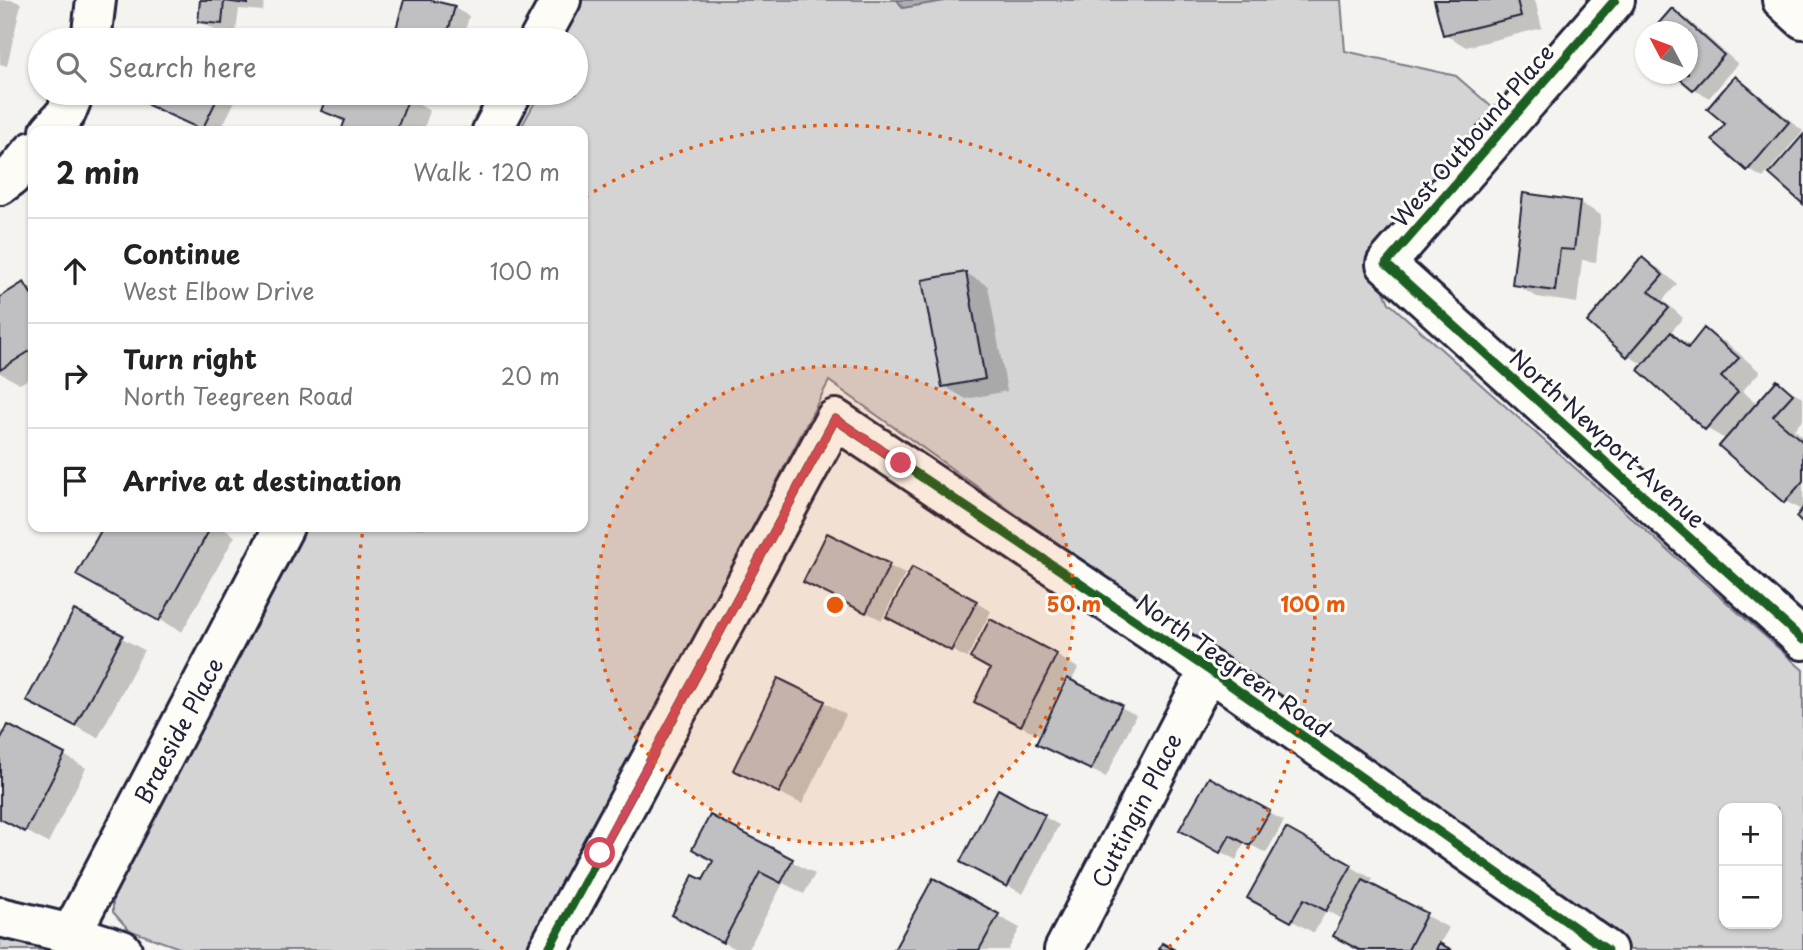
<!DOCTYPE html>
<html lang="en">
<head>
<meta charset="utf-8">
<style>
  :root { --surface:#fff; --page:#f2f2f2; --text:#222; --muted:#767676; --line:#e0e0e0 }
  body { margin:0; font-family:"Playpen Sans",sans-serif; background:var(--page); color:var(--text) }
  .controls { position:absolute; right:21px; bottom:21px; display:grid; overflow:hidden; border-radius:14px; box-shadow:0 2px 5px #0004 }
  .controls button { width:63px; height:63px; display:grid; place-items:center; padding:0; border:0; border-bottom:2px solid var(--line); background:var(--surface); color:var(--text); font:35px sans-serif }
  .compass { position:absolute; left:1635px; top:21px; width:63px; height:63px; border-radius:50%; background:var(--surface); box-shadow:0 2px 5px #0004; rotate:311deg }
  .stop { position:absolute; width:21px; height:21px; margin:-16px; border:5px solid #d1495b; border-radius:50%; background:#fff }
  .stop.end { background:#d1495b; border-color:#fff; box-shadow:0 2px 7px #0008 }
  .list { margin:0; padding:0; list-style:none }
  h2 { display:flex; justify-content:space-between; align-items:center; height:91px; margin:0; padding:0 28px; font-size:30px }
  h2 small { font-size:23px; font-weight:400; color:var(--muted) }
  .list li { display:grid; grid-template-columns:46px 1fr auto; gap:21px; align-items:center; box-sizing:border-box; height:105px; padding:0 28px; border-top:2px solid var(--line) }
  .list b { display:block; font-size:26px; white-space:nowrap }
  .list p { margin:0; font-size:23px; white-space:nowrap; color:var(--muted) }
  .list em { font-size:23px; font-style:normal; color:var(--muted) }
  .icon { flex:none; width:38px; height:38px; fill:none; stroke:currentColor; stroke-width:2; stroke-linecap:round; stroke-linejoin:round }
  .map { position:relative; flex:none; width:1803px; height:950px; overflow:hidden }
  .search { position:absolute; background:var(--surface); box-shadow:0 2px 5px #0004; left:28px; top:28px; width:560px; height:77px; display:flex; align-items:center; gap:18px; box-sizing:border-box; padding:0 24px; border-radius:38px; color:var(--muted); font-size:26px }
  .panel { position:absolute; background:var(--surface); box-shadow:0 2px 5px #0004; left:28px; top:126px; width:560px; height:406px; border-radius:14px }
  .map>svg:first-child { display:block }
  .green { fill:#d5d4d5; stroke:#7c7b88; stroke-width:2; fill-rule:evenodd }
  .water { fill:#acacb2; stroke:#757582; stroke-width:2 }
  .shadow { fill:#0003 }
  .building { fill:#c0bfc2; stroke:#22223b; stroke-width:2 }
  .lines { fill:none; stroke-linecap:round; stroke-linejoin:round }
  .minor-casing { stroke:#22223b; stroke-width:44 }
  .minor { stroke:#fdfcf7; stroke-width:38 }
  .cycleway-casing { stroke:#fdfcf7; stroke-width:13 }
  .cycleway { stroke:#1b5e20; stroke-width:9 }
  .route { stroke:#d1495b; stroke-width:9 }
  .ring { fill:none; stroke:#e8590c; stroke-width:3.5; stroke-dasharray:3.5 7 }
  .labels { text-anchor:middle; dominant-baseline:central; stroke-width:6; stroke-linejoin:round; paint-order:stroke }
  .street-label { font-size:23px; fill:#22223b; stroke:#fdfcf7 }
  .centre { fill:#e8590c; stroke:#fdfcf7; stroke-width:3.5 }
  .ring-label { font-size:21px; text-anchor:middle; font-weight:bold; fill:#e8590c; stroke:#fdfcf7; stroke-width:6; stroke-linejoin:round; paint-order:stroke }
</style>
</head>
<body>
<div class="map">
<svg width="1803" height="950" viewBox="0 0 1803 950">
  <rect width="100%" height="100%" fill="#f4f3ef"/>
  <filter id="ink" filterUnits="userSpaceOnUse"><feTurbulence type="fractalNoise" baseFrequency=".0143" numOctaves="2"/><feDisplacementMap in="SourceGraphic" scale="14" xChannelSelector="R" yChannelSelector="G"/><feConvolveMatrix kernelMatrix="1 2 1 2 8 2 1 2 1" color-interpolation-filters="sRGB"/></filter>
  <g filter="url(#ink)">
    <path class="green" d="M567,0H1341L1345,51L1456,76L1493,108L1373,254L1380,282L1389,303L1803,670V950H1626L829,381L533,950H185L129,930L113,912V893L125,860L305,527H583V131H519L540,93H576V40H560ZM1724,808H1777V924H1724Z
      M0,933L71,950H0Z"/>
    <path class="water" d="M897,0H951L903,8Z"/>
    <path class="shadow" d="M0,0H13L21,4L7,66L0,64Z
      M201,0H264L263,11L239,9L236,32L215,30L200,21Z
      M406,0H422L454,8L469,16L463,40H395Z
      M1435,0H1535L1542,28L1466,47L1444,34Z
      M1672,10L1687,19L1738,64L1709,98L1694,89L1677,74H1688V32Z
      M1735,78L1750,87L1803,131L1763,178L1748,169L1728,123Z
      M156,93H239L220,131H204L151,104Z
      M330,93H394L408,98L430,111L423,131H343L346,124L323,110Z
      M1579,202L1601,215L1596,262L1582,260L1577,303L1537,297L1514,284Z
      M1643,259L1658,268L1677,284L1663,300L1683,318L1670,333L1692,346L1705,331L1727,343L1760,372L1742,391L1758,404L1777,382L1803,398V420L1794,429L1803,437V521V511L1785,501L1727,440L1706,428L1644,365L1628,356Z
      M966,273L988,286L1007,391L966,399L944,386Z
      M24,284L33,289V376L20,384L0,373V299Z
      M105,527H126L131,529L132,527H220L235,536L182,632L79,574Z
      M828,535L905,574L882,620L820,590Z
      M913,569L991,611L967,658L903,625Z
      M74,612L144,650L98,738L51,713Z
      M1056,655L1078,668L1071,682L1136,715L1106,777L1053,752L1041,736L998,714Z
      M824,702L846,715L802,804L735,770Z
      M0,744L64,755L86,768L48,843L0,817Z
      M1210,779L1284,821L1266,853L1245,842L1236,860L1182,830Z
      M999,792L1059,825L1023,894L963,861Z
      M711,818L815,874L804,894L783,883L748,950H738L696,928L704,883L715,861Z
      M1287,831L1373,879L1370,885L1449,928L1439,945L1449,950H1361L1344,920L1327,910L1314,933L1250,897Z
      M998,916L1020,928L1008,950H896Z"/>
    <path class="building" d="M200,0H248V4L224,1L222,24L198,22Z
      M404,0H430L455,6L446,40H393Z
      M1434,0H1517L1521,16L1443,35Z
      M1672,8L1724,55L1693,90L1674,74H1688V32H1651Z
      M1735,76L1789,122L1747,171L1712,140L1725,124L1707,109Z
      M154,93H220L202,130L148,105Z
      M328,93H399L409,97L396,131H341L345,120L321,111Z
      M1803,135V204L1769,174Z
      M1523,193L1580,201L1574,250L1560,249L1555,291L1512,285Z
      M1642,257L1663,275L1649,291L1669,308L1627,357L1587,322Z
      M966,272L985,379L942,387L922,280Z
      M24,282L33,297V349L0,370V297Z
      M1704,328L1739,358L1721,377L1738,392L1705,430L1638,370L1671,332L1688,348Z
      M1777,380L1793,394L1773,416L1803,442V481L1784,503L1719,446Z
      M1803,508V524L1796,517Z
      M103,527H211L159,621L76,575Z
      M827,533L890,564L866,613L803,582Z
      M912,567L977,601L951,651L886,617Z
      M74,610L123,635L75,726L26,701Z
      M990,619L1057,654L1021,726L974,702L990,669L970,658Z
      M778,678L825,701L779,793L733,770Z
      M1067,678L1122,705L1091,770L1036,744Z
      M8,725L65,754L25,832L0,819V740Z
      M1209,777L1270,811L1250,846L1230,835L1220,853L1179,830Z
      M998,789L1045,815L1007,887L960,862Z
      M710,815L793,859L781,883L760,872L723,943L672,915L693,875L703,880L713,861L692,849Z
      M1286,828L1352,865L1326,911L1304,899L1291,922L1247,898Z
      M933,878L999,914L979,950H894Z
      M1363,880L1427,913L1408,950H1359L1333,936Z
      M1162,943L1175,950H1159Z
      M1439,943L1452,950H1436Z"/>
    <g class="lines">
      <g class="minor-casing">
        <path id="minor" d="M1615,0L1386,264L1803,640
          M1782,0L1803,19
          M91,40L96,0
          M539,40L561,0
          M50,131L66,113L74,93
          M492,131L512,93
          M0,185L11,177L33,151
          M0,917L71,934L122,950
          M71,934L284,527
          M548,950L835,419L1209,670L1607,950
          M1064,950L1209,670"/>
      </g>
      <use href="#minor" class="minor"/>
      <g class="cycleway-casing">
        <path id="cycleway" d="M1615,0L1386,264L1803,640
          M548,950L835,419L1209,670L1607,950"/>
      </g>
      <use href="#cycleway" class="cycleway"/>
    </g>
  </g>
  <g class="lines" filter="url(#ink)">
    <path class="route" d="M600,853L835,419L901,463"/>
  </g>
  <circle cx="835" cy="605" r="239" fill="#e8590c" fill-opacity=".12"/>
  <g class="ring">
    <circle cx="835" cy="605" r="239"/>
    <path d="M503 949A478 478 0 0 1 363 530M585 197A478 478 0 0 1 1167 949"/>
  </g>
  <g class="labels">
    <g class="street-label">
      <text transform="translate(1472 135) rotate(-49)">West Outbound Place</text>
      <text transform="translate(1608 438) rotate(42)">North Newport Avenue</text>
      <text transform="translate(1234 665) rotate(35)">North Teegreen Road</text>
      <text transform="translate(178 730) rotate(-62)">Braeside Place</text>
      <text transform="translate(1136 810) rotate(-63)">Cuttingin Place</text>
    </g>
  </g>
  <circle cx="835" cy="605" r="10" class="centre"/>
  <g class="ring-label">
    <text x="1074" y="612">50 m</text>
    <text x="1313" y="612">100 m</text>
  </g>
</svg>
<div class="controls">
<button>+</button>
<button>−</button>
</div>
<svg class="compass" viewBox="-18 -18 36 36"><path d="M0-13l5 13h-10z" fill="#e53935"/><path d="M0 13l5-13h-10z" fill="#767676"/></svg>
<div class="stop" style="left:600px;top:853px"></div>
<div class="stop end" style="left:901px;top:463px"></div>
<div class="search"><svg class="icon" aria-label="search" viewBox="0 0 24 24"><circle cx="10" cy="10" r="6"/><path d="M15 15l6 6"/></svg>Search here</div>
<section class="panel">
<h2>2 min<small>Walk · 120 m</small></h2>
<ul class="list">
<li><svg class="icon" aria-label="ahead" viewBox="0 0 24 24"><path d="M12 20V5M6 11l6-6 6 6"/></svg><div><b>Continue</b><p>West Elbow Drive</p></div><em>100 m</em></li>
<li><svg class="icon" aria-label="right" viewBox="0 0 24 24"><path d="M7 20v-9h11M14 6l5 5-5 5"/></svg><div><b>Turn right</b><p>North Teegreen Road</p></div><em>20 m</em></li>
<li><svg class="icon" aria-label="arrive" viewBox="0 0 24 24"><path d="M6 21V4h12l-3 4 3 4H6"/></svg><div><b>Arrive at destination</b></div></li>
</ul>
</section>
</div>
</body>
</html>
